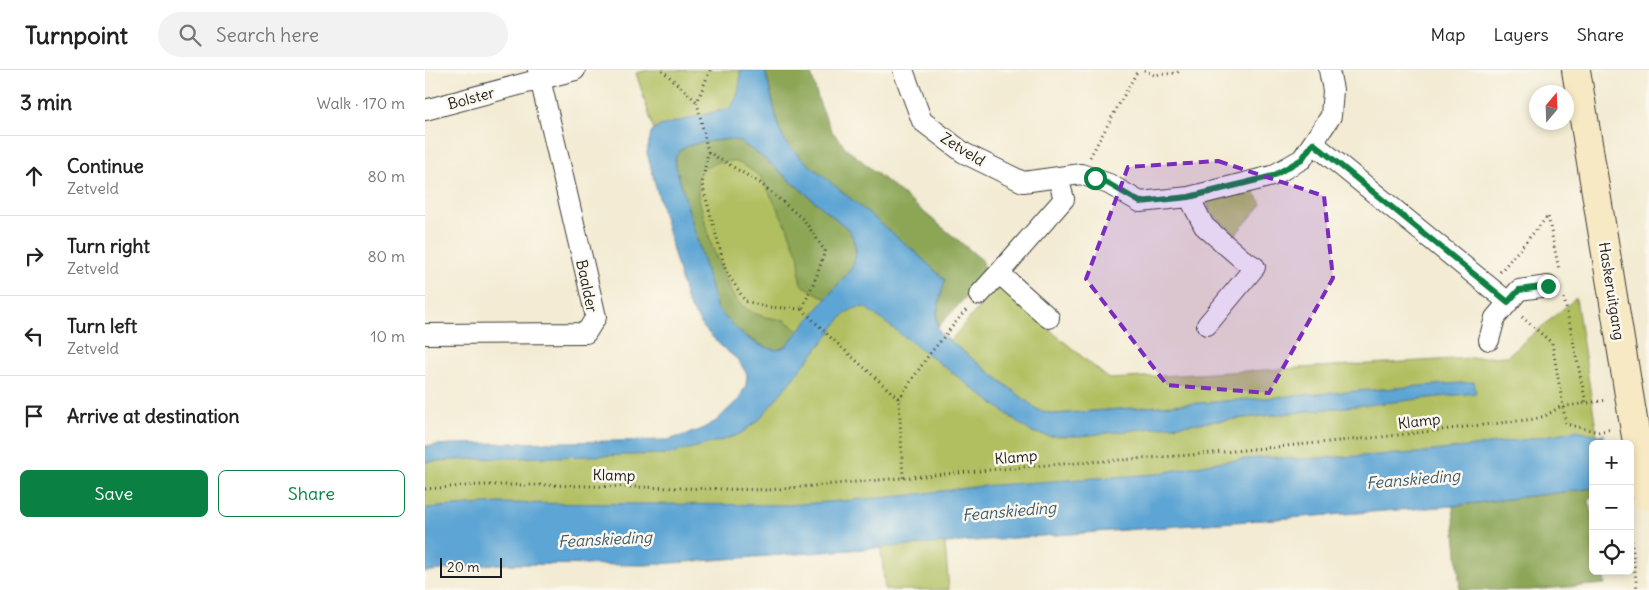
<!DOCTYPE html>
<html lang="en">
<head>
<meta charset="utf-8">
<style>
  :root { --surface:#fff; --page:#f2f2f2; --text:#222; --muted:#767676; --line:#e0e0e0; --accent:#0b8043 }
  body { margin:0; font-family:Delius,sans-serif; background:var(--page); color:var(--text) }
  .controls { position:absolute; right:15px; bottom:15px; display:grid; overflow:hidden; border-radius:8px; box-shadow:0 2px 8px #0003 }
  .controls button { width:45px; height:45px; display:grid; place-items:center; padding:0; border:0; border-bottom:1px solid var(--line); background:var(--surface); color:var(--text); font:25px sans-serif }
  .compass { position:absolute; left:1104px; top:15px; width:45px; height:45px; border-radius:50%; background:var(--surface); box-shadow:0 2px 8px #0003; rotate:19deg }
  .scale { position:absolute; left:15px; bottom:12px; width:62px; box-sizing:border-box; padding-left:5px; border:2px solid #1c1c1c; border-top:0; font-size:14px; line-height:18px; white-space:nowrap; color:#1c1c1c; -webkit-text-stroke:4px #fbf7ec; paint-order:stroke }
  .stop { position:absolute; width:15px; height:15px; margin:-11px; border:4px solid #0b8043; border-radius:50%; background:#fff }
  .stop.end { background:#0b8043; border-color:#fff; box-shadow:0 1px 5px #0008 }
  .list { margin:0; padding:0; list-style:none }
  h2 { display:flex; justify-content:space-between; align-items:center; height:65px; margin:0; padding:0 20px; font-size:21px }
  h2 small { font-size:16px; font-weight:400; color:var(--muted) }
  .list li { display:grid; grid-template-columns:32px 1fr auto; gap:15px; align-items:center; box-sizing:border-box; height:80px; padding:0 20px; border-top:1px solid var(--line) }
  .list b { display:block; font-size:19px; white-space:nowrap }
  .list p { margin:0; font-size:16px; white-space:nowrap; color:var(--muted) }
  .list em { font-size:16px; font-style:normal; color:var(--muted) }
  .actions { display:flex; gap:10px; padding:15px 20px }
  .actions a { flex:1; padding:11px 0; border:1px solid var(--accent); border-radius:8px; text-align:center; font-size:18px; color:var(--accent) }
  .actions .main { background:var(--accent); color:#fff }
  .icon { flex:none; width:28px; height:28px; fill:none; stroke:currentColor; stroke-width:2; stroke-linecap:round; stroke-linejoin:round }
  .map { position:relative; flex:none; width:1224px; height:520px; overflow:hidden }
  header { display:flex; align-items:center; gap:30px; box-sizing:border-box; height:70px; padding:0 25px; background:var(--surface); border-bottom:1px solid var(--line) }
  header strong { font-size:24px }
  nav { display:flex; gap:28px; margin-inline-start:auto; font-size:18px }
  .search { width:350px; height:45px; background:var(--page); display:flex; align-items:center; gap:12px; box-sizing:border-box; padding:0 18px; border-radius:28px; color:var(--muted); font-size:19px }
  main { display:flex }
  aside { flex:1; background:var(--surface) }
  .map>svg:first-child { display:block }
  .green { fill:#b1bf61; stroke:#666e3e }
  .forest { fill:#8ca657; stroke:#54613a }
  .water { fill:#5da5d4; stroke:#3c6078; fill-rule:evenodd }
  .pier { fill:#f3ebd3 }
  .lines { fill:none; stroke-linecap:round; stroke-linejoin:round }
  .street-casing { stroke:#3c3b37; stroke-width:22 }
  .secondary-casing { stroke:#3c3b37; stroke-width:30 }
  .path { stroke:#3c3b37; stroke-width:3; stroke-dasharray:1 4; stroke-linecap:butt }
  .street { stroke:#fff; stroke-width:20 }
  .secondary { stroke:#f7e9c3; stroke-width:28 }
  .secondary-bridge-casing { stroke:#3c3b37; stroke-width:30; stroke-linecap:butt }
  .secondary-bridge { stroke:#f7e9c3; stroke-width:28 }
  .route { stroke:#0b8043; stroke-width:6 }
  .marked { fill:#7b2cbf; fill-opacity:0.2; stroke:#7b2cbf; stroke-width:4; stroke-dasharray:10 6; stroke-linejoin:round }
  .labels { text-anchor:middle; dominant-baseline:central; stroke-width:5; stroke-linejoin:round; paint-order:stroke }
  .street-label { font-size:15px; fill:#1c1c1c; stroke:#fbf7ec }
  .water-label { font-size:16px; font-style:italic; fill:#395a6f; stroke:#fbf7ec }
</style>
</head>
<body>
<header>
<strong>Turnpoint</strong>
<div class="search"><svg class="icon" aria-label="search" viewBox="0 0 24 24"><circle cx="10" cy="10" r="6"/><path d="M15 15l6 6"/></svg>Search here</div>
<nav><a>Map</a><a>Layers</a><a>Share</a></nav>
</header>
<main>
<aside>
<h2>3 min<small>Walk · 170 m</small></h2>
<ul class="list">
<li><svg class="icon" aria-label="ahead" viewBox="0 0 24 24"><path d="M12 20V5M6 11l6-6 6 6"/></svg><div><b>Continue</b><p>Zetveld</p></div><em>80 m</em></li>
<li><svg class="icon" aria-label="right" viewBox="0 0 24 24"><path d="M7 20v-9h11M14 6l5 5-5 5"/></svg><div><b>Turn right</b><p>Zetveld</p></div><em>80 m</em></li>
<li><svg class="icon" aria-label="left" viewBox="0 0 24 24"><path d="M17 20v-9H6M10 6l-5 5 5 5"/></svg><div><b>Turn left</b><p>Zetveld</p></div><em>10 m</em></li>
<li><svg class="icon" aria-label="arrive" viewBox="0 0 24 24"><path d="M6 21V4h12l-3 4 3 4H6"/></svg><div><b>Arrive at destination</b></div></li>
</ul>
<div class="actions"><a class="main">Save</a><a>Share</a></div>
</aside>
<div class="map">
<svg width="1224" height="520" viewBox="0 0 1224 520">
  <rect width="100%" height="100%" fill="#fbf7ec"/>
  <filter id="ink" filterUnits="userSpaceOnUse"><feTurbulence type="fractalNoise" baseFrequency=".02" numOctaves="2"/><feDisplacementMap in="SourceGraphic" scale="10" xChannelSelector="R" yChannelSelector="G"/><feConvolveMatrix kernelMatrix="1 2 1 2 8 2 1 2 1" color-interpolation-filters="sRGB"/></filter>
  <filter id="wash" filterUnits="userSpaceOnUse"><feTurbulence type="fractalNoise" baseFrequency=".0096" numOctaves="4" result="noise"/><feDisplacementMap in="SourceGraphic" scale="20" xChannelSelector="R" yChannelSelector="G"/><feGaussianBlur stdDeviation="1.12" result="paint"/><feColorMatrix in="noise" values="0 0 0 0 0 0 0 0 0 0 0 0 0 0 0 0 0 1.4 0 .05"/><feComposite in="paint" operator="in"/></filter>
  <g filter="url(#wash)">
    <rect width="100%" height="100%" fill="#f3ebd3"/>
    <path class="green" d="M224,0H336L351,69L505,265L616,351L1049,313L629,344L613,340L525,271L572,216L684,309L1082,286L1151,228L1173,371L359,440L0,453V385L247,377L307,356L344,306L296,261L232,59L229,60L211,3Z
      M828,120L837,134L810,165L785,142L782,131Z
      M520,473L524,520H460L456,477Z"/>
    <path class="forest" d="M340,0H385L394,32L406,60L421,78L557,190L561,203L552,215L513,257L512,244L520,210L489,181L404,113L363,75L355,62Z
      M303,69L314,71L336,86L424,160C441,193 422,205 402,229L377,215L375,210L374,188L362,157L336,107L319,95L308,91L292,92L277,100L273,109V125L286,174L305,220L312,232L328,243L340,247L359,250L374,261L360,277L351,280L342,278L317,264L292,239L254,107C253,102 250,96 250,91C251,71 288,72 303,69Z
      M1168,418V426L1164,431L1168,451V501H1178L1180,514L1104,520H1035L1028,436Z"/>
    <path class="water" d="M315,0H340L355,62L363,75L375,87L489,181L520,210C516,226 506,250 516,264L613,340L629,344L1049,312L1051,323L655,366H624L606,362L441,238C425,234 414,250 406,262L333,351L315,364L298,370L245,384L49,389L0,392V376L26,374L243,370L275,360L291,351L314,329L321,315L322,304L313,290L296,276L278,257L262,232L222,83L226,62L235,56L305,38C315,25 315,15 315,0ZM303,69L314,71L336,86L424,160C432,176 433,182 427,198L360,277L351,280L332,274L317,264L292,239L254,107C253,102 250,96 250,91C251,71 288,72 303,69Z
      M1224,357L1205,374H1168V418L1028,436L220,495L68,494L0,502V438L74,433L364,435L477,426L556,416L730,404L792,392L843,387L874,389L992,383L1104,369L1152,360L1173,365Z"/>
    <path class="pier" d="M1224,354V412L1205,374H1181L1179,361Z"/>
  </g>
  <g filter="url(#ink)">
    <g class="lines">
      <g class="street-casing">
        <path id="street" d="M478,0L497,51L539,83L598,112L656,104L684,114L715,132L764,127L847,106L877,89L906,46L908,20L904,0
          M0,40L150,0
          M888,73L1083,232
          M764,127L779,156L817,189L830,197L782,255
          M554,225L574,203
          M624,248L574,203L639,129L633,108
          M0,264L161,263L171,247L113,0
          M1064,270L1070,248L1094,220L1123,216"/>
      </g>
      <g class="secondary-casing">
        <path id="secondary" d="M1151,0L1207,343"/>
      </g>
      <path class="path" d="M237,0L272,32
        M285,0L272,32L283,82L277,114L301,201L320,231L342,237L377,239
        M719,0L729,5L752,3L755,0
        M283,82L335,113L379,150L400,181L392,205L377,239
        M665,87L713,0
        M1075,202L1123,146L1134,200
        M1139,228L1161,333
        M377,239L404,266L474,329L478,408
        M1097,247L1127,273L1141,354L1173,362L1186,359
        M474,329L503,286L541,240
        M0,419L53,415H118L343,420L609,396L766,385L956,367L1109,349L1120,346L1135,337L1182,330
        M1168,431V437
        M1205,456L1212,520"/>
      <use href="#street" class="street"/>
      <use href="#secondary" class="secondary"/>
      <g class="secondary-bridge-casing">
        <path id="secondary-bridge" d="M1207,343L1221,426"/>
      </g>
      <use href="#secondary-bridge" class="secondary-bridge"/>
    </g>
  </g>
  <g class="lines" filter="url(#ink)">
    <path class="route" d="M670,108L684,114L715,132L764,127L848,106L877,89L888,73L1083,232L1094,220L1123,216"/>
  </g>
  <path class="marked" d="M793,91L899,126L908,208L844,323L742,315L661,209L703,97Z"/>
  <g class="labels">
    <g class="street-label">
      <text transform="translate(46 28) rotate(-15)">Bolster</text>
      <text transform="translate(538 79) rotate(32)">Zetveld</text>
      <text transform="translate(162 216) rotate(78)">Baalder</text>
      <text transform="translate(1187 221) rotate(81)">Haskeruitgang</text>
      <text transform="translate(994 351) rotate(-7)">Klamp</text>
      <text transform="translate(591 387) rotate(-5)">Klamp</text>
      <text transform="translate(189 405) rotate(1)">Klamp</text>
    </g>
    <g class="water-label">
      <text transform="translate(988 409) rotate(-5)">Feanskieding</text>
      <text transform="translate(584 441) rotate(-5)">Feanskieding</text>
      <text transform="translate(180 469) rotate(-3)">Feanskieding</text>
    </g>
  </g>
</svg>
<div class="controls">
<button>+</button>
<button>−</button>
<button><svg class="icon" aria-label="locate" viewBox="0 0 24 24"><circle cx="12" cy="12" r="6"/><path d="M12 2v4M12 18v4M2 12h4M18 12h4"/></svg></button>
</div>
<svg class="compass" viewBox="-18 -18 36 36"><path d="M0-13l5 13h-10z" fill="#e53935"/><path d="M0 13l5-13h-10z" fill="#767676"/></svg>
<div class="scale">20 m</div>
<div class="stop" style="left:670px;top:108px"></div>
<div class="stop end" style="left:1123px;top:216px"></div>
</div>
</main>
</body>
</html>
